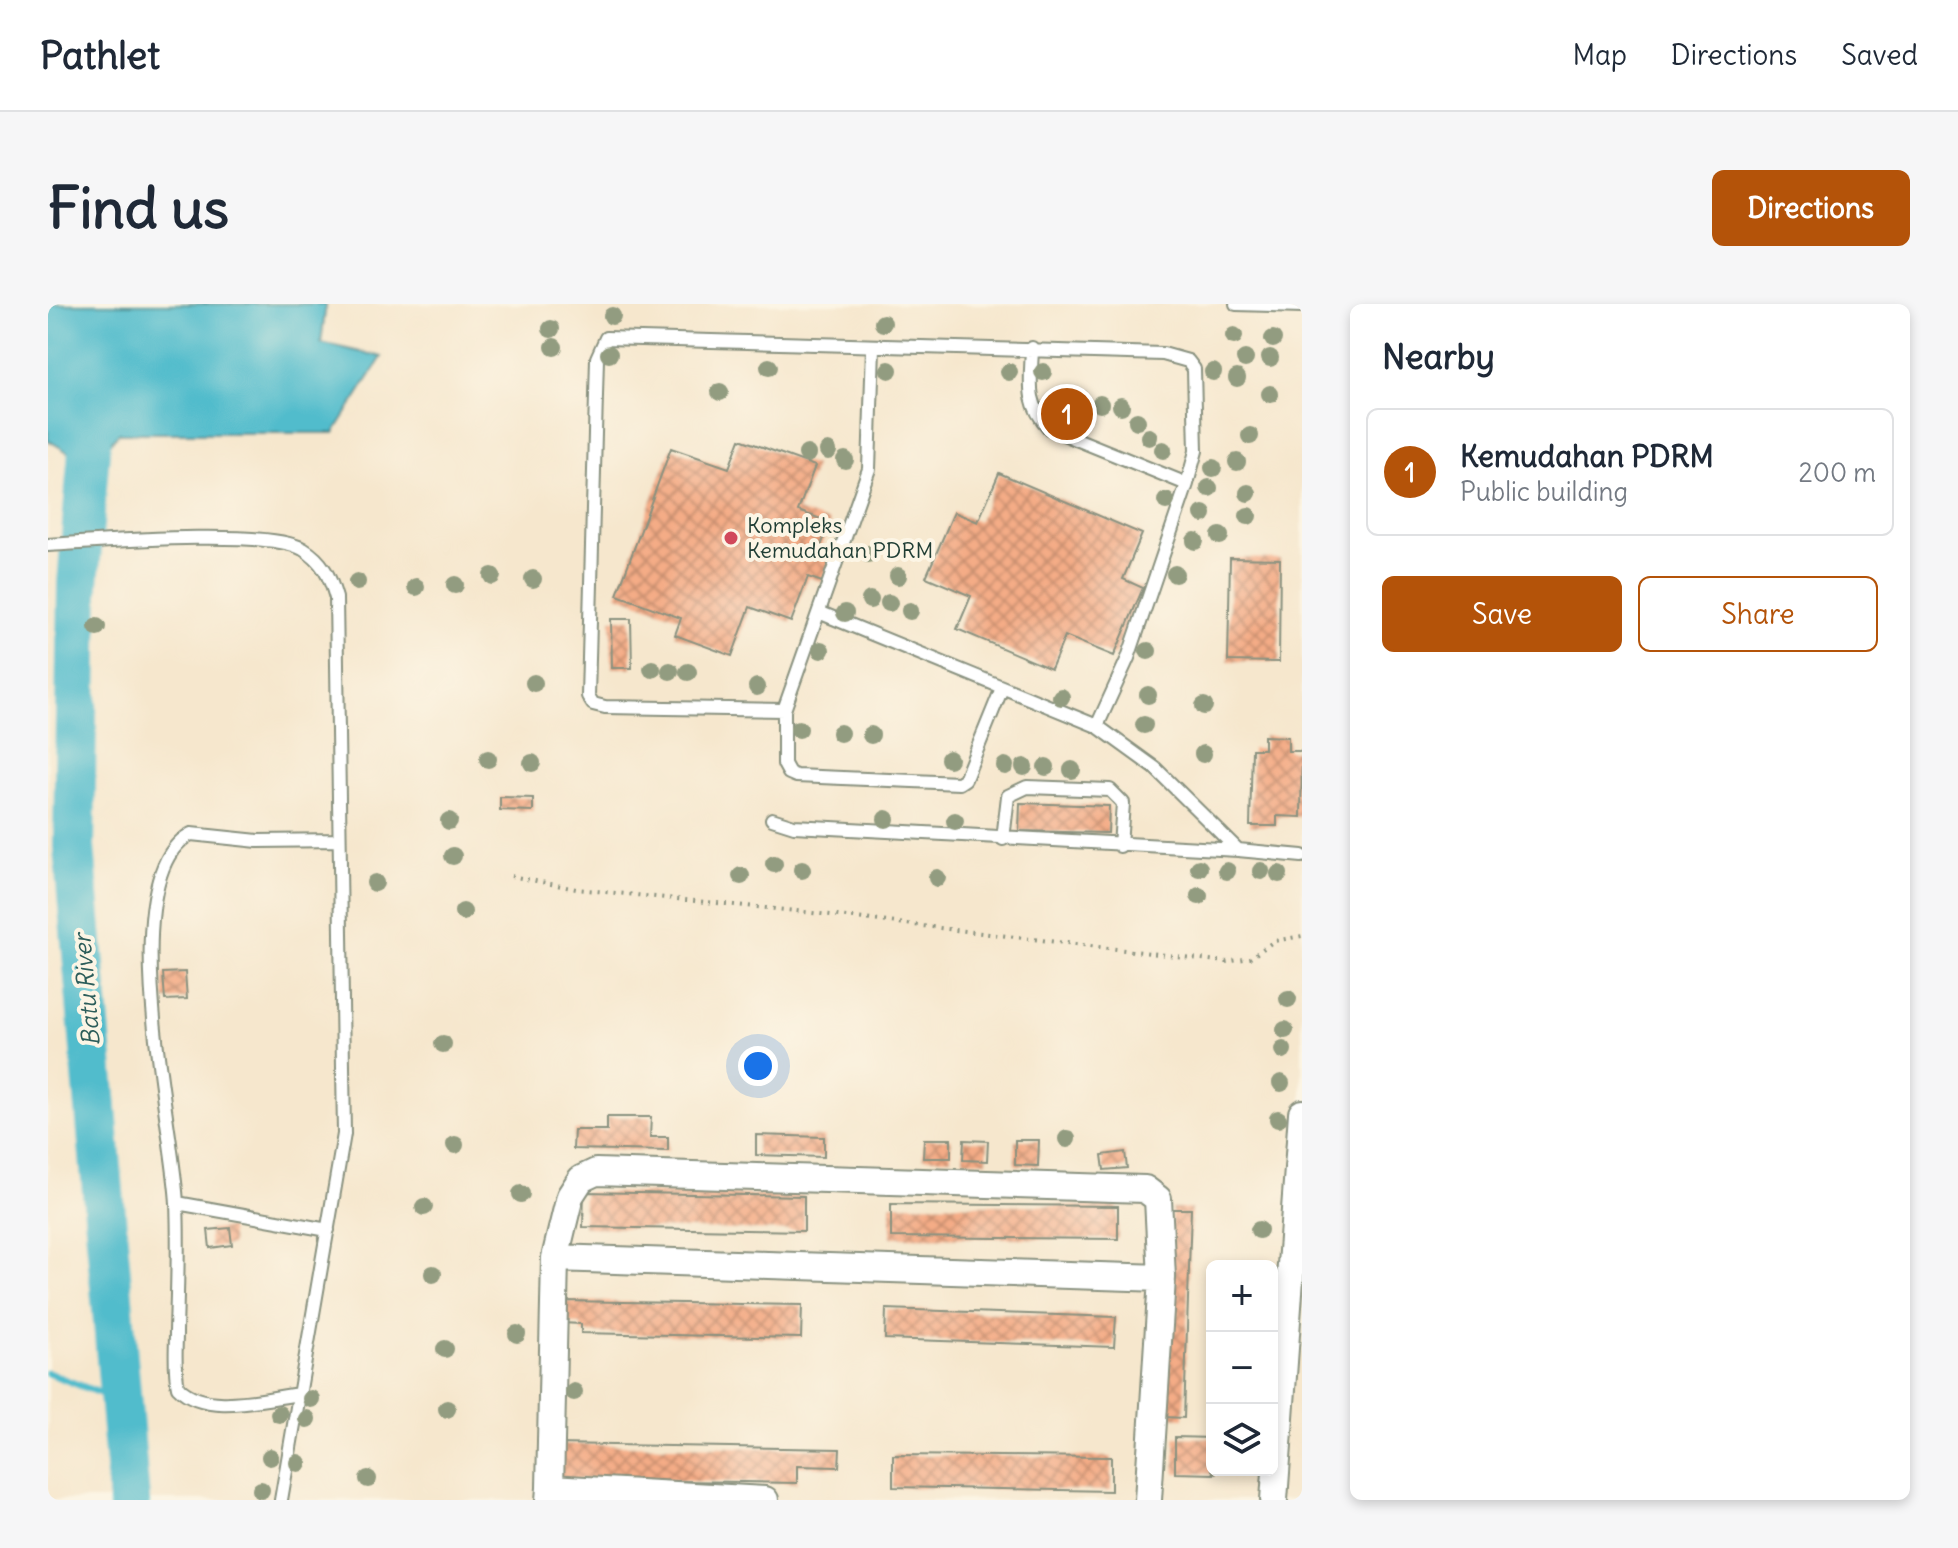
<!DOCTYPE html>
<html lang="en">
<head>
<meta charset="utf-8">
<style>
  :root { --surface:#fff; --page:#f6f6f7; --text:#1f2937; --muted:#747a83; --line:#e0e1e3; --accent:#b45309 }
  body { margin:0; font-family:Delius,sans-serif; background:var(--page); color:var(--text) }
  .controls { position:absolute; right:24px; bottom:24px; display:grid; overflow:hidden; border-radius:12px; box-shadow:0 4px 12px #0003 }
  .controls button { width:72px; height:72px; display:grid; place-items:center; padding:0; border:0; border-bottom:2px solid var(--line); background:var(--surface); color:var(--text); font:40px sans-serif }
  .you { position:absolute; left:710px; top:762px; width:28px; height:28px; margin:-20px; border:6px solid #fff; border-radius:50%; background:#1a73e8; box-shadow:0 0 0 12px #1a73e833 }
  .badge { display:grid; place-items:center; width:52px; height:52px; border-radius:50%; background:var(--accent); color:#fff; font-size:26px; font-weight:700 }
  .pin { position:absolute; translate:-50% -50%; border:4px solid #fff; box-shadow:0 2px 8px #0006 }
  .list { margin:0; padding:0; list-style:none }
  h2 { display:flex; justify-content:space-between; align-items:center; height:104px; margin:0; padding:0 32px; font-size:34px }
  h2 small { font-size:26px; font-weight:400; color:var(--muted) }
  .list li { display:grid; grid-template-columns:52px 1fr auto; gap:24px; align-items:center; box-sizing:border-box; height:128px; margin:0 16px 16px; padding:0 16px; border:2px solid var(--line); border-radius:12px }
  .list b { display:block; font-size:30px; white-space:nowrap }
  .list p { margin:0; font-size:26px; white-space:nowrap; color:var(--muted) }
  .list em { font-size:26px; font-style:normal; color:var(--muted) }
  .actions { display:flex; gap:16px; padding:24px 32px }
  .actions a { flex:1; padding:18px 0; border:2px solid var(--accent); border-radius:12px; text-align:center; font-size:28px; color:var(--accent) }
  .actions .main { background:var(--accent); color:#fff }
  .icon { flex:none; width:44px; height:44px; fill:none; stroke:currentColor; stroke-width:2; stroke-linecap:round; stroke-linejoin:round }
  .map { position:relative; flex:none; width:1254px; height:1196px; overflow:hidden; border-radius:12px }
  header { display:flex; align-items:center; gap:48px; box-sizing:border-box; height:112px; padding:0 40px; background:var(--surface); border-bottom:2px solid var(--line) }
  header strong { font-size:38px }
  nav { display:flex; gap:44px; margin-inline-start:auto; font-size:28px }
  .intro { display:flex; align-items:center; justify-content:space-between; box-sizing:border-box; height:192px; padding:0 48px }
  h1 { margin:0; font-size:56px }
  .button { padding:20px 36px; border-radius:12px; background:var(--accent); color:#fff; font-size:28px; font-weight:700 }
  main { display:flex; gap:48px; padding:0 48px }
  aside { flex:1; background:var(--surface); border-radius:12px; box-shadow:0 4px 12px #0003 }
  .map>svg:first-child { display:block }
  .water { fill:#51bccc; stroke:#387c80; stroke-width:2 }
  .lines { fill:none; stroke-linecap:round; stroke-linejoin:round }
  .stream { stroke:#51bccc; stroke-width:7 }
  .river { stroke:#51bccc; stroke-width:42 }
  .building { fill:url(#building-cross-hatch) }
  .lane-casing { stroke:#8a9280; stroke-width:16 }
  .street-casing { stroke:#8a9280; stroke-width:30 }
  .path { stroke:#8a9280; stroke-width:4; stroke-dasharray:2 6; stroke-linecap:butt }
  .lane { stroke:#fff; stroke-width:12 }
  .street { stroke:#fff; stroke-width:26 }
  .tree { fill:#929c80 }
  .poi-dot { fill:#d1495b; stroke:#fcf5e5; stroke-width:3 }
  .labels { text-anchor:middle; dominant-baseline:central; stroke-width:8; stroke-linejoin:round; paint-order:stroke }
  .poi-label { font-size:22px; fill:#1f3d34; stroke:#fcf5e5; text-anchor:start }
  .water-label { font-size:24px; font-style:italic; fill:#2c5d5a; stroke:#fcf5e5 }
</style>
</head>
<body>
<header>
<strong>Pathlet</strong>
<nav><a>Map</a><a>Directions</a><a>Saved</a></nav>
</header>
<div class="intro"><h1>Find us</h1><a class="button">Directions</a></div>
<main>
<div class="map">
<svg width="1254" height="1196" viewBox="0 0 1254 1196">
  <defs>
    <pattern id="building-cross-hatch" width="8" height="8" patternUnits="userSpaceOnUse" patternTransform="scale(2)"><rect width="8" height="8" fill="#f4ac86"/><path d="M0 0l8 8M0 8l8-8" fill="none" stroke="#c58d6e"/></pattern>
  </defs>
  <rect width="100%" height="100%" fill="#fcf5e5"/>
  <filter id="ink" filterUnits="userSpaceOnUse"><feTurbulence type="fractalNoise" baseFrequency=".0125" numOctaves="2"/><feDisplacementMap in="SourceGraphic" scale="16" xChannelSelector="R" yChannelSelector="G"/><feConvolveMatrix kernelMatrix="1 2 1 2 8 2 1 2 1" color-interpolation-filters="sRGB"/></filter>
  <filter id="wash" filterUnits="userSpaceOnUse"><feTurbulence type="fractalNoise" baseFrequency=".006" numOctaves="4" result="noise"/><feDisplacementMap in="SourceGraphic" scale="32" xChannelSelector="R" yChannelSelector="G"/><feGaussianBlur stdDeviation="1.8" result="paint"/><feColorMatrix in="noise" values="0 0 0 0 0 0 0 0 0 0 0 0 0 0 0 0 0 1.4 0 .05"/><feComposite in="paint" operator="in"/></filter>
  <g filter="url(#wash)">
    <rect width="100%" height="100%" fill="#f6e7cd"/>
    <path class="water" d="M0,0H278L273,39L334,53L286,129H71L41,161L0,136Z"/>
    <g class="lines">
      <path class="stream" d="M0,1069L72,1097"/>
      <path class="river" d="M0,98L42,135L30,280L26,543L81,1196"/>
    </g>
    <g id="blocks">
      <path class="building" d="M692,135L767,162L750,207L782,218L770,250L783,254L774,278L760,273L743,318L702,303L684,352L627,331L633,314L569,291L623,144L681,164Z
        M951,169L1094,230L1075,275L1095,284L1066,352L1017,332L1003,365L909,325L923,292L878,273L906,208L930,218Z
        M1182,254L1232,255L1231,358L1180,357Z
        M563,315H583L584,364H564Z
        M1216,432L1240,433V447H1254L1253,513L1229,512V522H1202L1204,445H1216Z
        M452,493L485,494V507L452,506Z
        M972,499L1061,502L1060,529L971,527Z
        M137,668L139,695L117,696L115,669Z
        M559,813H603L602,833H620V847L525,845L526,826H559Z
        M708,831L776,833V853L708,851Z
        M876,835H903V854H875Z
        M916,836L940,837L939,857L915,856Z
        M967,836H991L990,862L967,861Z
        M1077,848L1079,864L1056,866L1054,851Z
        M536,888L756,892V927L535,923Z
        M843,900L1070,902V935L843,933Z
        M1124,905H1143L1136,1114L1117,1113Z
        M182,924L184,941L162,944L160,926Z
        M514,997L754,1001L753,1034L533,1029V1020L514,1019Z
        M838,1005L1068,1013L1066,1043L837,1035Z
        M1127,1133L1164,1134V1166L1167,1170L1127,1169Z
        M507,1140L792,1145L791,1163L749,1162V1179L507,1175Z
        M845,1151L1063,1153V1187L845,1183Z"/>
    </g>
  </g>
  <g filter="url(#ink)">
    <use href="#blocks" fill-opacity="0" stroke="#8a9280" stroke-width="2"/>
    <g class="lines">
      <g class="lane-casing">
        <path id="lane" d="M1188,0L1254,2
          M825,43L821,165L736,406V460L741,469L748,472L911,479L917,475L954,384
          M984,44C983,78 977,98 1001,124L1139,180
          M0,241C50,238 218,224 255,245C275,257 282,273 288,294L296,830L233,1196
          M736,406L557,403L545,400L540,392L549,54L558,34L1115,50L1140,57L1146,65L1148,147L1139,180L1080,354L1049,422L773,309
          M1049,422L1107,464L1190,546L1254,552
          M724,515L746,522L1190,546
          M955,535L960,492L979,483L1062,486L1075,499L1072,542
          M129,899L280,926
          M252,1090C217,1094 158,1112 130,1083C126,1065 128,1046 128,1028C129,986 131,943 129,900C126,825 63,571 143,530L210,537L291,536"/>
      </g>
      <g class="street-casing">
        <path id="street" d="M507,954L1114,974
          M502,1184L507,954L522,892L533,875L548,868L1097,885L1110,895L1114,974L1100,1196
          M501,1196L502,1184L717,1196
          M1226,1196L1254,809"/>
      </g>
      <path class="path" d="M463,572L528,585L748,607L1178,658L1202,654L1226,637L1254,632"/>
      <use href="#lane" class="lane"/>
      <use href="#street" class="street"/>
    </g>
    <g class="tree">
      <circle cx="564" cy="12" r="9"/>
      <circle cx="835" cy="19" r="9"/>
      <circle cx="503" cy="25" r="9"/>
      <circle cx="1186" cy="32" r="9"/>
      <circle cx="1225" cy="35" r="9"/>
      <circle cx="506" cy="43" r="9"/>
      <circle cx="561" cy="50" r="9"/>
      <circle cx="1222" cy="54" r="9"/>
      <circle cx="1197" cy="55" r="9"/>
      <circle cx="721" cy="63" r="9"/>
      <circle cx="841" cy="66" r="9"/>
      <circle cx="961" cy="68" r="9"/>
      <circle cx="995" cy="68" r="9"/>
      <circle cx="1165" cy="68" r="9"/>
      <circle cx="1189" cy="74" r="9"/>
      <circle cx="672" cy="88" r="9"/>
      <circle cx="1222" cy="90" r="9"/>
      <circle cx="1031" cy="94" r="9"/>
      <circle cx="1052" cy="100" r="9"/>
      <circle cx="1073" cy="102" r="9"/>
      <circle cx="1089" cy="117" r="9"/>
      <circle cx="1202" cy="132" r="9"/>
      <circle cx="1101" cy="133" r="9"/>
      <circle cx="1115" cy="146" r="9"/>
      <circle cx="780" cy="147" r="9"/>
      <circle cx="759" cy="150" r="9"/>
      <circle cx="797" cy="156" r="9"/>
      <circle cx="1189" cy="158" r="9"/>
      <circle cx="1165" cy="164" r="9"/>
      <circle cx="1161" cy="184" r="9"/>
      <circle cx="1200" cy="189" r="9"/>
      <circle cx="1118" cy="197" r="9"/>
      <circle cx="1155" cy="210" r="9"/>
      <circle cx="1200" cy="212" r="9"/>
      <circle cx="1172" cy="232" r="9"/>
      <circle cx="1147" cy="237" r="9"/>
      <circle cx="820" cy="250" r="9"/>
      <circle cx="1127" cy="270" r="9"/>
      <circle cx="444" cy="272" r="9"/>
      <circle cx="850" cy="272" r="9"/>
      <circle cx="485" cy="275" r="9"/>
      <circle cx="309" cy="278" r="9"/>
      <circle cx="407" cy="281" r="9"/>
      <circle cx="368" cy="283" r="9"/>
      <circle cx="822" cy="296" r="9"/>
      <circle cx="841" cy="299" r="9"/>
      <circle cx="862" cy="307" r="9"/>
      <circle cx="797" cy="309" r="9"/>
      <circle cx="49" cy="323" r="9"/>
      <circle cx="773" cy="346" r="9"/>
      <circle cx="1100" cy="347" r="9"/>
      <circle cx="604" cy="365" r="9"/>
      <circle cx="622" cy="367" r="9"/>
      <circle cx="640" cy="368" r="9"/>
      <circle cx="486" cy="379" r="9"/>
      <circle cx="709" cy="383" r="9"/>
      <circle cx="1100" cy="391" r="9"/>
      <circle cx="1013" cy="393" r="9"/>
      <circle cx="1156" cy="402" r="9"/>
      <circle cx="1096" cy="421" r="9"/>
      <circle cx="751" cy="425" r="9"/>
      <circle cx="792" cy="429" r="9"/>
      <circle cx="823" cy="431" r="9"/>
      <circle cx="1155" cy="450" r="9"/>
      <circle cx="440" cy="455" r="9"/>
      <circle cx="901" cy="455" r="9"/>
      <circle cx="484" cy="459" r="9"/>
      <circle cx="957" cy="462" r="9"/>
      <circle cx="976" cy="463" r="9"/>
      <circle cx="998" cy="463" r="9"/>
      <circle cx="1024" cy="466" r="9"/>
      <circle cx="838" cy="515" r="9"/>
      <circle cx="401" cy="517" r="9"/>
      <circle cx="907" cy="517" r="9"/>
      <circle cx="405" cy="552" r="9"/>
      <circle cx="726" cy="560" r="9"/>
      <circle cx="1151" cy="564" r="9"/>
      <circle cx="754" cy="566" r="9"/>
      <circle cx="1179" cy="567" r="9"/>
      <circle cx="1213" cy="567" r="9"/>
      <circle cx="1231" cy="570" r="9"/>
      <circle cx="693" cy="572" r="9"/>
      <circle cx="889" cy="574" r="9"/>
      <circle cx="327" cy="579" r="9"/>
      <circle cx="1151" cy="592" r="9"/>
      <circle cx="415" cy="608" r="9"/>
      <circle cx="1240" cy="695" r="9"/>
      <circle cx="1237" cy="726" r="9"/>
      <circle cx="395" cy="740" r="9"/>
      <circle cx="1235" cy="746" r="9"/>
      <circle cx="1233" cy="779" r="9"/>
      <circle cx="1230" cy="815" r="9"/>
      <circle cx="1019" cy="835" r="9"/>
      <circle cx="407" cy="841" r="9"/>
      <circle cx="473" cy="890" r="9"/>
      <circle cx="376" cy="903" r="9"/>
      <circle cx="1211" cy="926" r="9"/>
      <circle cx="385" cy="970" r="9"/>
      <circle cx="469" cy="1030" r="9"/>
      <circle cx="397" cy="1045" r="9"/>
      <circle cx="526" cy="1088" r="9"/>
      <circle cx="263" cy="1095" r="9"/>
      <circle cx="399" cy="1105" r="9"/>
      <circle cx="231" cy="1110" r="9"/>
      <circle cx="259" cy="1115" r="9"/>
      <circle cx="222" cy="1153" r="9"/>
      <circle cx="250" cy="1159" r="9"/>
      <circle cx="320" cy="1175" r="9"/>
      <circle cx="213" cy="1186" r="9"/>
    </g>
  </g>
  <circle class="poi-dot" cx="683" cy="234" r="8"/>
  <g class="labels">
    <g class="poi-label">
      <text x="699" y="221">Kompleks<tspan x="699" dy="25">Kemudahan PDRM</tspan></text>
    </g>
    <g class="water-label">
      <text transform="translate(38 686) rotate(-95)">Batu River</text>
    </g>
  </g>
</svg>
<div class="controls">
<button>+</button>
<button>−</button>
<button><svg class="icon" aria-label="layers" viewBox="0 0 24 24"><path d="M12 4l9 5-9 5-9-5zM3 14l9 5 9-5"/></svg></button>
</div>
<div class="you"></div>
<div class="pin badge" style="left:1019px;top:110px">1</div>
</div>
<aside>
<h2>Nearby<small></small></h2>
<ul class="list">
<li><span class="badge">1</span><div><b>Kemudahan PDRM</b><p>Public building</p></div><em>200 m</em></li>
</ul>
<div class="actions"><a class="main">Save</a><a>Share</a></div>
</aside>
</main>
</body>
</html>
